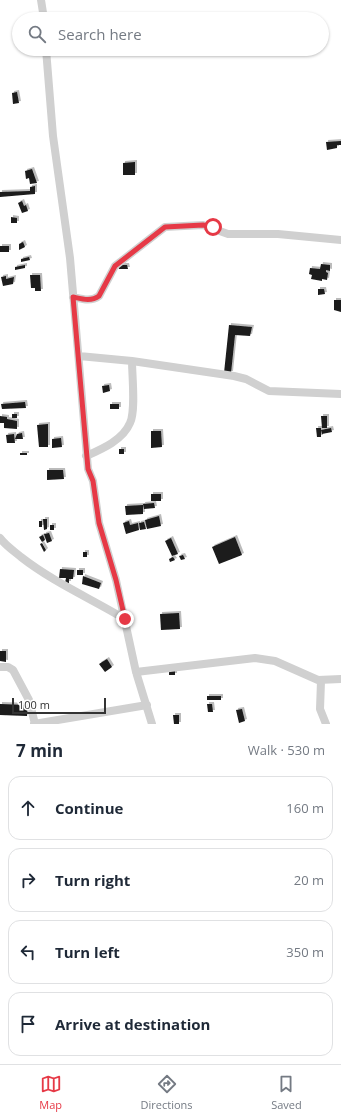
<!DOCTYPE html>
<html lang="en">
<head>
<meta charset="utf-8">
<style>
  :root { --surface:#fff; --page:#f2f2f3; --text:#1f2937; --muted:#747a83; --line:#e0e1e3; --accent:#e63946 }
  body { margin:0; font-family:"Open Sans",sans-serif; background:var(--page); color:var(--text) }
  .scale { position:absolute; left:12px; bottom:10px; width:94px; box-sizing:border-box; padding-left:4px; border:2px solid #333; border-top:0; font-size:11px; line-height:14px; white-space:nowrap; color:#333; -webkit-text-stroke:3px #fff; paint-order:stroke }
  .stop { position:absolute; width:12px; height:12px; margin:-9px; border:3px solid #e63946; border-radius:50%; background:#fff }
  .stop.end { background:#e63946; border-color:#fff; box-shadow:0 1px 4px #0008 }
  .list { margin:0; padding:0; list-style:none }
  h2 { display:flex; justify-content:space-between; align-items:center; height:52px; margin:0; padding:0 16px; font-size:17px }
  h2 small { font-size:13px; font-weight:400; color:var(--muted) }
  .list li { display:grid; grid-template-columns:26px 1fr auto; gap:12px; align-items:center; box-sizing:border-box; height:64px; margin:0 8px 8px; padding:0 8px; border:1px solid var(--line); border-radius:12px }
  .list b { display:block; font-size:15px; white-space:nowrap }
  .list em { font-size:13px; font-style:normal; color:var(--muted) }
  .icon { flex:none; width:22px; height:22px; fill:none; stroke:currentColor; stroke-width:2; stroke-linecap:round; stroke-linejoin:round }
  .map { position:relative; flex:none; width:341px; height:724px; overflow:hidden }
  .search { position:absolute; background:var(--surface); box-shadow:0 1px 3px #0004; left:12px; right:12px; top:12px; height:44px; display:flex; align-items:center; gap:10px; box-sizing:border-box; padding:0 14px; border-radius:22px; color:var(--muted); font-size:15px }
  .sheet { height:340px; background:var(--surface) }
  nav { display:flex; justify-content:space-around; align-items:center; box-sizing:border-box; height:56px; border-top:1px solid var(--line); background:var(--surface); font-size:11px; color:var(--muted) }
  nav a { display:grid; justify-items:center; gap:2px }
  nav .on { color:var(--accent) }
  .map>svg:first-child { display:block }
  .building { fill:#1a1a1a; filter:url(#shadow) }
  .lines { fill:none; stroke-linecap:round; stroke-linejoin:round }
  .minor { stroke:#d0d0d0; stroke-width:8 }
  .route { stroke:#e63946; stroke-width:5 }
</style>
</head>
<body>
<div class="map">
<svg width="341" height="724" viewBox="0 0 341 724">
  <defs>
    <filter id="shadow"><feDropShadow dx="2" dy="-2" stdDeviation="0" flood-color="#0004"/></filter>
  </defs>
  <rect width="100%" height="100%" fill="#fff"/>
  <path class="building" d="M17,92L19,103L13,104L12,93Z
    M341,141V145H337V148L327,150L326,142Z
    M135,162V175H123V163Z
    M32,169L37,183L30,184L29,178L26,179L25,171Z
    M35,186V194L0,197V192L30,191V187Z
    M22,201L24,206L26,205L28,211L22,213L18,203Z
    M11,217L17,218V223H11Z
    M23,242L25,247L19,250V244Z
    M0,246H9V252H0Z
    M29,257L30,260L21,262V259Z
    M321,264L330,265V271L326,270V272L328,273L327,280L322,279V281L311,279L312,275L309,274L310,268L320,269Z
    M25,265V268L15,270V267Z
    M118,265H127L128,269H119Z
    M30,275H40L41,291H35V288H31Z
    M6,276V279L14,277L13,284L3,286L1,277Z
    M318,289H324L325,294L318,295Z
    M334,300H341V312L334,310Z
    M229,325L252,327L250,336L235,335L231,373H224Z
    M109,385L110,391L103,393L102,386Z
    M25,402L26,408L2,409L1,404Z
    M110,404H119V409H110Z
    M12,414H17V418H12Z
    M0,416L7,417V419L17,421V429L4,428V423H0Z
    M321,416H327V428H322Z
    M48,424V447H39L37,425Z
    M316,428H321V437H317Z
    M331,428L332,432L322,434L321,430Z
    M151,431H161L162,447L151,448Z
    M22,433L23,439H15L17,434Z
    M14,434L15,443H7L6,435Z
    M61,438L62,447L52,448V439Z
    M119,449H124V454H119Z
    M20,453H27V455H20Z
    M47,470H63L64,479L47,480Z
    M151,494H161V501H151Z
    M154,503L155,508L144,509L143,504Z
    M143,505V514L126,515L125,506Z
    M159,516L161,526L147,529L145,520Z
    M43,519H47V529L44,530Z
    M39,521H42V527H39Z
    M129,521L130,525L138,523L139,530L126,534L123,523Z
    M144,522L146,529L140,530L139,523Z
    M50,525H54V530H50Z
    M49,533L52,541L47,543L44,534Z
    M43,535L45,540L42,542L39,537Z
    M235,537L242,555L219,564L212,547Z
    M171,538L178,554L172,556L165,541Z
    M42,543L46,550L44,552L40,544Z
    M83,552H87V557H83Z
    M183,555L185,559L181,560L179,556Z
    M173,557L175,560L170,562L169,559Z
    M60,569L74,570L73,579H69V583H65L66,578H59Z
    M77,570H83V575H77Z
    M83,576L101,583L99,589L82,584Z
    M179,613L180,629L161,630L160,614Z
    M0,651H6V662L0,661Z
    M107,659L112,667L105,672L99,664Z
    M169,671H175V675H169Z
    M207,696H221V700H207Z
    M0,704L28,705L27,716L0,715Z
    M207,704H212L213,712H208Z
    M242,709L245,721L239,723L236,710Z
    M173,715H179V724H174Z"/>
  <g class="lines">
    <path class="minor" d="M41,0L44,19
      M46,49L53,136L70,258L88,469L93,481L99,523L116,580L136,672L152,724
      M73,297C82,299 91,302 99,296L115,266L165,227L203,225L228,234H278L341,240
      M79,356L132,361L234,376L246,379L269,391L341,394
      M86,456C102,449 123,440 130,423C136,411 132,376 132,361
      M0,538C6,546 14,551 21,557C53,582 90,598 125,619
      M0,667H8L13,670L29,700L35,724
      M136,672L255,658L275,661L318,680L341,679
      M321,681L320,709L326,724
      M34,724L147,705"/>
  </g>
  <g class="lines">
    <path class="route" d="M125,619L116,580L99,523L93,481L88,469L73,297C82,299 91,302 99,296L115,266L165,227L203,225L213,227"/>
  </g>
</svg>
<div class="scale">100 m</div>
<div class="stop" style="left:213px;top:227px"></div>
<div class="stop end" style="left:125px;top:619px"></div>
<div class="search"><svg class="icon" aria-label="search" viewBox="0 0 24 24"><circle cx="10" cy="10" r="6"/><path d="M15 15l6 6"/></svg>Search here</div>
</div>
<section class="sheet">
<h2>7 min<small>Walk · 530 m</small></h2>
<ul class="list">
<li><svg class="icon" aria-label="ahead" viewBox="0 0 24 24"><path d="M12 20V5M6 11l6-6 6 6"/></svg><div><b>Continue</b></div><em>160 m</em></li>
<li><svg class="icon" aria-label="right" viewBox="0 0 24 24"><path d="M7 20v-9h11M14 6l5 5-5 5"/></svg><div><b>Turn right</b></div><em>20 m</em></li>
<li><svg class="icon" aria-label="left" viewBox="0 0 24 24"><path d="M17 20v-9H6M10 6l-5 5 5 5"/></svg><div><b>Turn left</b></div><em>350 m</em></li>
<li><svg class="icon" aria-label="arrive" viewBox="0 0 24 24"><path d="M6 21V4h12l-3 4 3 4H6"/></svg><div><b>Arrive at destination</b></div></li>
</ul>
</section>
<nav>
<a class="on"><svg class="icon" aria-label="map" viewBox="0 0 24 24"><path d="M3 6l6-2 6 2 6-2v14l-6 2-6-2-6 2zM9 4v14M15 6v14"/></svg>Map</a>
<a><svg class="icon" aria-label="directions" viewBox="0 0 24 24"><path d="M12 3l9 9-9 9-9-9zM9 14v-3h6M13 9l2 2-2 2"/></svg>Directions</a>
<a><svg class="icon" aria-label="saved" viewBox="0 0 24 24"><path d="M7 4h10v16l-5-4-5 4z"/></svg>Saved</a>
</nav>
</body>
</html>
